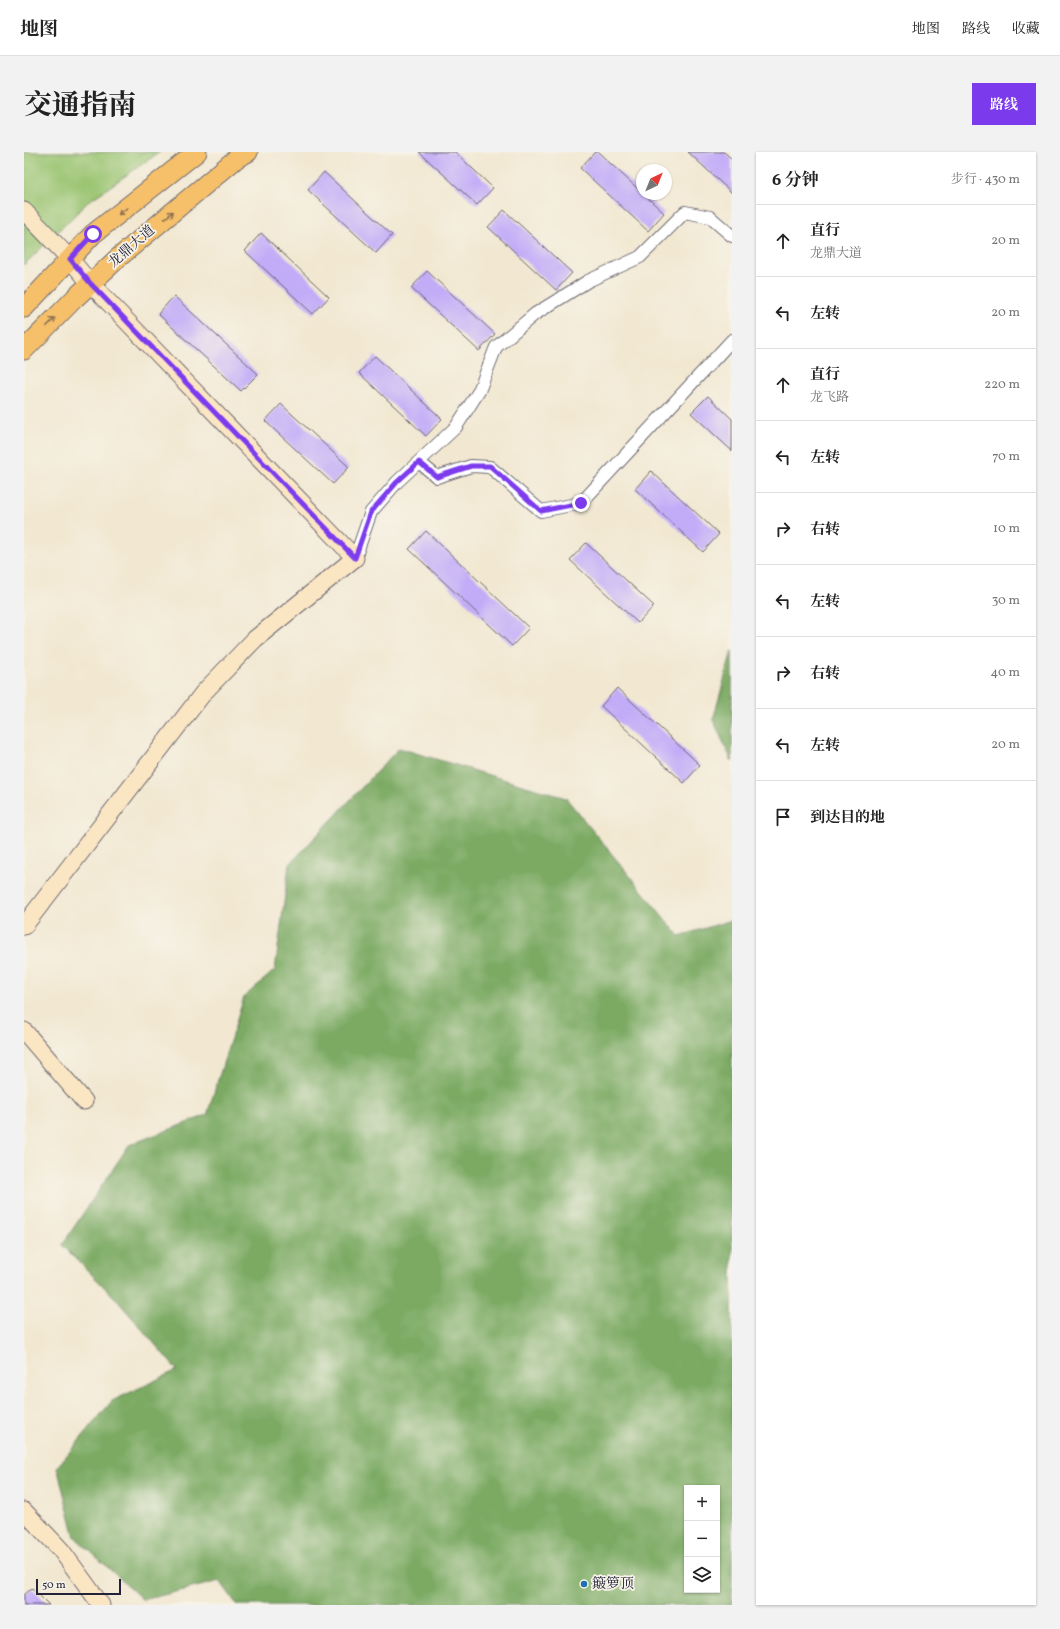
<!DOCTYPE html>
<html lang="zh">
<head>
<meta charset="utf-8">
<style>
  :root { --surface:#fff; --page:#f2f2f2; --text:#222; --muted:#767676; --line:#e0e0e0; --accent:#7c3aed }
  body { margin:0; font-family:Vollkorn,"Noto Serif SC",serif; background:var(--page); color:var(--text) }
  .controls { position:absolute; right:12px; bottom:12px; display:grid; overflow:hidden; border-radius:0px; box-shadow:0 1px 3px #0004 }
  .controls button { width:36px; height:36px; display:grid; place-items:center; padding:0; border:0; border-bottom:1px solid var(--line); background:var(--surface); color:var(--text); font:20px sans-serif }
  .compass { position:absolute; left:612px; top:12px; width:36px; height:36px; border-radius:50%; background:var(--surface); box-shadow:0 1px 3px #0004; rotate:43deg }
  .scale { position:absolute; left:12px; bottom:10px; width:85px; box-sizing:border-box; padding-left:4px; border:2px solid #22223b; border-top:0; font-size:11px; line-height:14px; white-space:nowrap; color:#22223b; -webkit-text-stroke:3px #f7f3e8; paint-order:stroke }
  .stop { position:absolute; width:12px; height:12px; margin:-9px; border:3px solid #7c3aed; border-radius:50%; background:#fff }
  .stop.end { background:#7c3aed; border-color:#fff; box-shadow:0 1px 4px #0008 }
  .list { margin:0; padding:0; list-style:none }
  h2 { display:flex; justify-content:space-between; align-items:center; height:52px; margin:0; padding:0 16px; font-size:17px }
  h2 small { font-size:13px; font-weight:400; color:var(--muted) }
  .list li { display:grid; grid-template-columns:26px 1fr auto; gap:12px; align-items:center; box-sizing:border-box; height:72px; padding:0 16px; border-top:1px solid var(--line) }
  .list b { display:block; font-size:15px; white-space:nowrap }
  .list p { margin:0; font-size:13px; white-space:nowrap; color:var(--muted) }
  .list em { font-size:13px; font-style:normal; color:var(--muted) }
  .icon { flex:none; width:22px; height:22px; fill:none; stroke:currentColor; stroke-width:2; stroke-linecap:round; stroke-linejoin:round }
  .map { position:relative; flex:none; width:708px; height:1453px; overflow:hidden; border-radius:0px }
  header { display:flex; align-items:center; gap:24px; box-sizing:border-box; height:56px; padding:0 20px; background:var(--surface); border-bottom:1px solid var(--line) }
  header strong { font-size:19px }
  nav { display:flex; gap:22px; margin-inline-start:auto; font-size:14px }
  .intro { display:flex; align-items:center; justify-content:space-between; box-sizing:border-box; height:96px; padding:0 24px }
  h1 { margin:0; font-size:28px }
  .button { padding:10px 18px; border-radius:0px; background:var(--accent); color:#fff; font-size:14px; font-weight:700 }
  main { display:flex; gap:24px; padding:0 24px }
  aside { flex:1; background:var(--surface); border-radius:0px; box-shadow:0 1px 3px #0004 }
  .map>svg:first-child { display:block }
  .green { fill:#9ac471; stroke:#5e7356 }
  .forest { fill:#7baa63; stroke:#4e664f; fill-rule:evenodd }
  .building { fill:#c2acf8 }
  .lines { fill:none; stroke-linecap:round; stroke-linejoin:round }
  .street-casing { stroke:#6b6770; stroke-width:14 }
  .secondary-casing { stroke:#6b6770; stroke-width:19 }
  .primary-casing { stroke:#6b6770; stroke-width:21 }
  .street { stroke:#fff; stroke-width:12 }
  .secondary { stroke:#fbe6c4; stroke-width:17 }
  .primary { stroke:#f6c06b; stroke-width:19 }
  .oneway { stroke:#8c7153 }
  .route { stroke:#7c3aed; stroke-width:5 }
  .poi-dot { fill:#1f6fb2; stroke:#f7f3e8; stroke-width:1.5 }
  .labels { text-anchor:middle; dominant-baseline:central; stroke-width:3.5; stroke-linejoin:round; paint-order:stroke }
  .street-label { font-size:14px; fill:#22223b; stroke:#f7f3e8 }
  .poi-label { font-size:14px; fill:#22223b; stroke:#f7f3e8; text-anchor:start }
</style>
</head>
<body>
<header>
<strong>地图</strong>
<nav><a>地图</a><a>路线</a><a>收藏</a></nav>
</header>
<div class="intro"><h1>交通指南</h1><a class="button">路线</a></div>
<main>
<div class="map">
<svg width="708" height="1453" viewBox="0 0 708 1453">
  <rect width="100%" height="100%" fill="#f7f3e8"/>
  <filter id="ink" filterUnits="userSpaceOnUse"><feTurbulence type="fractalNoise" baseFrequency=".025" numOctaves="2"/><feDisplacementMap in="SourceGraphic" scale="8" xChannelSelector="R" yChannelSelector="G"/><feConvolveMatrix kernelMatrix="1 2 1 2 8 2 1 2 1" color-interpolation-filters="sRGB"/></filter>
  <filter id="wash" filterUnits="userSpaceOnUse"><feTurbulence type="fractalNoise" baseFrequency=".012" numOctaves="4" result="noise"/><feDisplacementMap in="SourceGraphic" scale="16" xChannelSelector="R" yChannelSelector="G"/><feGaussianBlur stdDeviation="0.9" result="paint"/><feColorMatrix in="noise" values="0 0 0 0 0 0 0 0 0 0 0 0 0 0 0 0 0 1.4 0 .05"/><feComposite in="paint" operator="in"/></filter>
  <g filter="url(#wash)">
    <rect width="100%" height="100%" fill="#f2e8d2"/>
    <path class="green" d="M0,0H136L65,49L0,113Z"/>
    <path class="forest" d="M708,499V609L689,568Z
      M375,596L542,646L655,784L708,768V1453H213L196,1429L119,1448L51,1385L33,1315L88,1249L153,1218L92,1147L38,1093L105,993L183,963L220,845L251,818L265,713ZM663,1336H693V1438H663Z"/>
    <g id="blocks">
      <path class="building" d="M395,0H431L469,36L453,53Z
        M571,0H574L640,61L624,79L556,16Z
        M664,0H700L708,7V41Z
        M300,20L368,83L352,101L284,38Z
        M480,58L548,121L532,138L464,75Z
        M237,81L305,145L289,162L221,99Z
        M403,119L471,182L455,199L387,136Z
        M150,144L234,222L217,239L134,162Z
        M351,204L418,267L402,284L335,221Z
        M684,244L708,267V299L667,261Z
        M257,252L325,315L309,332L241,269Z
        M627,319L695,382L679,400L611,337Z
        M402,379L505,476L488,494L385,397Z
        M562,391L630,454L614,471L546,408Z
        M593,536L676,613L660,631L577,554Z
        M8,1436L25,1453H0V1443Z"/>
    </g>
  </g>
  <g filter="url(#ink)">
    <use href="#blocks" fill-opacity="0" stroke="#6b6770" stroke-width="1"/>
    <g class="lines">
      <g class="street-casing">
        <path id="street" d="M395,310L413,325L447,314L466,315L517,359L557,351L708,188
          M331,406L347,360L373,330L432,275L455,239L472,195L511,162L564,129L616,105L661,60L686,65L708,84"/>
      </g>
      <g class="secondary-casing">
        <path id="secondary" d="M0,59L46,107L67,132L331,406L231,487L180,540L0,774
          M0,879L60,949
          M0,1359L37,1398L77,1453"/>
      </g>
      <g class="primary-casing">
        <path id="primary" d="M0,156L69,82L173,0
          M0,198L51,146L94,106L213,6L224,0"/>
      </g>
      <use href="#street" class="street"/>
      <use href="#secondary" class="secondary"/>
      <use href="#primary" class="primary"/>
    </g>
    <defs><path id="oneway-shaft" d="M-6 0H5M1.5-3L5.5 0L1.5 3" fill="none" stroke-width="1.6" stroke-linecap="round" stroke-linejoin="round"/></defs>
    <g class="oneway">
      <use href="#oneway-shaft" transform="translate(99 59) rotate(142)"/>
      <use href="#oneway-shaft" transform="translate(145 63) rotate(-40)"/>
      <use href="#oneway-shaft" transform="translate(27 170) rotate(-46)"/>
    </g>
  </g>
  <g class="lines" filter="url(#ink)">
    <path class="route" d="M69,82L46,107L67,132L331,406L347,360L373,330L395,310L413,325L447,314H466L517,359L557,351"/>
  </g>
  <circle class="poi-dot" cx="560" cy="1432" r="4"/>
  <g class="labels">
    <g class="street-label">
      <text transform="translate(108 95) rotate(-41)">龙鼎大道</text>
    </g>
    <g class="poi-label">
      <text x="568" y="1432">簸箩顶</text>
    </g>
  </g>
</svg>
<div class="controls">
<button>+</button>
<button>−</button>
<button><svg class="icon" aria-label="layers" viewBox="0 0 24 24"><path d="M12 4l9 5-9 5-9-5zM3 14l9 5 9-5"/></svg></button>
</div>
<svg class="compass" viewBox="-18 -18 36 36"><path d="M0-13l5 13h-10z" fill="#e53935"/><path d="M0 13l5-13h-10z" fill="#767676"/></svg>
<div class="scale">50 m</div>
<div class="stop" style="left:69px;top:82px"></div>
<div class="stop end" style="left:557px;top:351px"></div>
</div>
<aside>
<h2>6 分钟<small>步行 · 430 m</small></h2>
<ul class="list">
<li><svg class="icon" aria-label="ahead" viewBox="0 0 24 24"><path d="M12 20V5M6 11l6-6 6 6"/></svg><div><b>直行</b><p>龙鼎大道</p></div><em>20 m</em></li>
<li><svg class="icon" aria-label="left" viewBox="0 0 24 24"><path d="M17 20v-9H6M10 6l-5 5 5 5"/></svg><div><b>左转</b></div><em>20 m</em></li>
<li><svg class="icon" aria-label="ahead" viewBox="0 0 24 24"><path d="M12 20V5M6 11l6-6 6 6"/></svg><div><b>直行</b><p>龙飞路</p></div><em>220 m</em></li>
<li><svg class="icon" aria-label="left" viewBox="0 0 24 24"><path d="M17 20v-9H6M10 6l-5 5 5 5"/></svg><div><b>左转</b></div><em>70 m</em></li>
<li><svg class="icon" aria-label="right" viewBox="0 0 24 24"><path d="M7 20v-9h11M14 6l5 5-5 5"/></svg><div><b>右转</b></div><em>10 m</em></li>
<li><svg class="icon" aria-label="left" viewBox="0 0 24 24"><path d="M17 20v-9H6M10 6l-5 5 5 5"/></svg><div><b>左转</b></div><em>30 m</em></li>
<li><svg class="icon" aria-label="right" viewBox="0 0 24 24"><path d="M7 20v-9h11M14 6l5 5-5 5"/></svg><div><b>右转</b></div><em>40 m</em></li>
<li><svg class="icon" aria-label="left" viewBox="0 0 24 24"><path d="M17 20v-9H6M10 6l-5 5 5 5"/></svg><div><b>左转</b></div><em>20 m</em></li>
<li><svg class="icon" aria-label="arrive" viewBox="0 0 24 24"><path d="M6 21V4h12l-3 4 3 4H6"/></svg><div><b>到达目的地</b></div></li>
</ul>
</aside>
</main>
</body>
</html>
